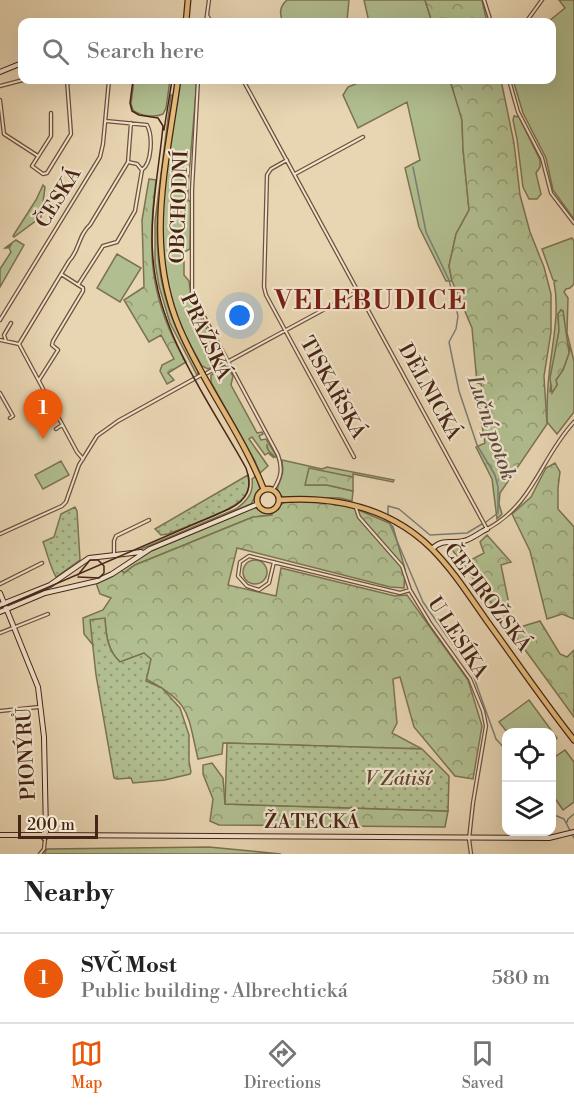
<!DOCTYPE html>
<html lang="en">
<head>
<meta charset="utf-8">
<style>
  :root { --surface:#fff; --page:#f2f2f2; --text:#222; --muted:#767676; --line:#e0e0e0; --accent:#ea580c }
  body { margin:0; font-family:"Libre Bodoni",serif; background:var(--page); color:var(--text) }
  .controls { position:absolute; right:18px; bottom:18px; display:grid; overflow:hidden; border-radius:12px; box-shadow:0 6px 24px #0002 }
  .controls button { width:54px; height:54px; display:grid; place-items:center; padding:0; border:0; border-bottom:2px solid var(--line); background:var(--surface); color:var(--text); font:30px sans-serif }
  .scale { position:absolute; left:18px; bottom:15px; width:80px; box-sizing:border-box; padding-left:6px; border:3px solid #472516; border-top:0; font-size:16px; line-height:21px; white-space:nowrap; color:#472516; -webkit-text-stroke:4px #f0e4cd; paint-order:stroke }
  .you { position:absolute; left:240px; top:316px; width:21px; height:21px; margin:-15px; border:4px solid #fff; border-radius:50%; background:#1a73e8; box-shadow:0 0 0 9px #1a73e833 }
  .badge { display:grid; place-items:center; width:39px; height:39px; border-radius:50%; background:var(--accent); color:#fff; font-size:20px; font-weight:700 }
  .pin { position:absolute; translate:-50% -50px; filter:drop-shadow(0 2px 3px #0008) }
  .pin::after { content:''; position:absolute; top:32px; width:21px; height:18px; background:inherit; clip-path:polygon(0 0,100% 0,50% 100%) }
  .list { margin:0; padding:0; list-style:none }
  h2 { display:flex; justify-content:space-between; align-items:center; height:78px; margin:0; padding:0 24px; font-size:26px }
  h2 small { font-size:20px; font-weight:400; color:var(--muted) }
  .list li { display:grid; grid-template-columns:39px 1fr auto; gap:18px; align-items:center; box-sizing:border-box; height:90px; padding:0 24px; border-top:2px solid var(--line) }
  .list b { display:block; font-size:22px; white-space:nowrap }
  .list p { margin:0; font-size:20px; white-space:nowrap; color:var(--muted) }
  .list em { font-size:20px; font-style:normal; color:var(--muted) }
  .icon { flex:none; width:33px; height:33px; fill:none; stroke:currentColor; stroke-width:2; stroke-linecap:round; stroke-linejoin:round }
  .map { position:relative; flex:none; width:574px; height:854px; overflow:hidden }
  .search { position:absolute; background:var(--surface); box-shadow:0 6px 24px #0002; left:18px; right:18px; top:18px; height:66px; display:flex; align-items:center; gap:15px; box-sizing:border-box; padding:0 21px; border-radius:12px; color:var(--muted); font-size:22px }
  .sheet { height:168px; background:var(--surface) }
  nav { display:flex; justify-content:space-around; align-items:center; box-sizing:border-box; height:84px; border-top:2px solid var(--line); background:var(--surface); font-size:16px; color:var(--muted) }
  nav a { display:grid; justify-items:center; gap:3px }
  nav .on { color:var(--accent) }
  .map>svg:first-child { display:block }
  .grass { fill:#b1be8f; stroke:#7c7252; stroke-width:1.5; fill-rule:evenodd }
  .forest { fill:url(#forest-crowns); stroke:#7c7252; stroke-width:1.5 }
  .park { fill:url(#park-dots); stroke:#7c7252; stroke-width:1.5 }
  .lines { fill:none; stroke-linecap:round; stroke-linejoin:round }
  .stream { stroke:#7a7c77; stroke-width:1.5 }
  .street-casing { stroke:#6f513d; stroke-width:4.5 }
  .secondary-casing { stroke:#472516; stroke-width:6 }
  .primary-casing { stroke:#472516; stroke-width:7 }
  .street { stroke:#f0e4cd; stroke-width:2 }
  .secondary { stroke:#f0e4cd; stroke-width:4 }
  .primary { stroke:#e4ba79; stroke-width:4.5 }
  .tram { stroke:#472516; stroke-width:1.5 }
  .labels { text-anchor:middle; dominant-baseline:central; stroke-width:4.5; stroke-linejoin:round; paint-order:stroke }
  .street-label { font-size:20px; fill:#472516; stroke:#f0e4cd }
  .park-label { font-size:20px; font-style:italic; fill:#5c442e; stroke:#f0e4cd }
  .water-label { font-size:21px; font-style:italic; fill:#5c493e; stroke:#f0e4cd }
  .district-label { font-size:26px; font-weight:bold; letter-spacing:1.5px; fill:#7a1f14; stroke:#f0e4cd }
</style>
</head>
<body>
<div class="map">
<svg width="574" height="854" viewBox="0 0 574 854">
  <defs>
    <pattern id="forest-crowns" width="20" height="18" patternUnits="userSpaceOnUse" patternTransform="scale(1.5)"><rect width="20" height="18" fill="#b1be8f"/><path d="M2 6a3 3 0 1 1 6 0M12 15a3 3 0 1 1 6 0" fill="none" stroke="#929a74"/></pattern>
    <pattern id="park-dots" width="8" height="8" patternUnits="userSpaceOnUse" patternTransform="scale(1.5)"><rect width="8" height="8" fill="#b1be8f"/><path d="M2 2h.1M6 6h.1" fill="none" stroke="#929a74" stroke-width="1.8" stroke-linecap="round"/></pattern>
  </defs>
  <rect width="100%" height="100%" fill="#e8d5b2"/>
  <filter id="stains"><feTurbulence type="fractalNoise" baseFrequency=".00333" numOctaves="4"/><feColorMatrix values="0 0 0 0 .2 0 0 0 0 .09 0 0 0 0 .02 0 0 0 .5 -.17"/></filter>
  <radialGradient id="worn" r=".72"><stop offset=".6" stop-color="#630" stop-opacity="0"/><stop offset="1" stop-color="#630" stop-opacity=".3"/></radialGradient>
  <path class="grass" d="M287,0H349L347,21L283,22C279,14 280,6 287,0Z
    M364,0H425L432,22H369Z
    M559,0H574V219L553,190L546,158L523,113L513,80H552V22H548L565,8Z
    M134,80H170L166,108L163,114C154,118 140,116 133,110L131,104Z
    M180,80H197L188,187V200L191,202L190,249L184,252V275L189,281C191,308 210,333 223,357L221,363L208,369L202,366C192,348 182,331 175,312C149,237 169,156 180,80Z
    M365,80H450L462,119L463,149L469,210L456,234L449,266L452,281H446L419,227L405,168L420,160L407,102L358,128L343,95L348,87Z
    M171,95H173C164,161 147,230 165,296C172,323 185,347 199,371L197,375L170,323L159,286L155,262V221Z
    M514,116L519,117L540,160V167L536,173L541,194L537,199H529L523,187L517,139L513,120Z
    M43,185L45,187L41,217L14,237L13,236L36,200Z
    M572,238L574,241V284L570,288L566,289L564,292L568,298L567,333L574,361V412L557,434L547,422C547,407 547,391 549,375C552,344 560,313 554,282L556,281L553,280L542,249ZM561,310L563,311L566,340L570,350L563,370L556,380L557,385L550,391L559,331L558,314Z
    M16,240L24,245L0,287V269L11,252L9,248L12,243L7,248H5Z
    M117,254L141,268L120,302L97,288Z
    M227,366L233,376L231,385L257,433L262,432L263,434L259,436L261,440L266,439L277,457H275L268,450L267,444V448L274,458L268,453L265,455L252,437L249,439L268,466L260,473L255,461L211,382V375Z
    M282,460L322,469L327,467L394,480L393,482L353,474V477L309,469L306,485H327L353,491L352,501L340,498L283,497C272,490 280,485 282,475C284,470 282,465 282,460Z
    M61,461L69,475L43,489L35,475Z
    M256,476L260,489L251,504L134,552L236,509C247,501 254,493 252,479Z
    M254,508C260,507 265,512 272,511V515L253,517L135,565L124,573L121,570L151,551Z
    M243 572a12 12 0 1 1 24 0a12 12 0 1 1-24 0Z
    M529,700L557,738L552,742V732H507L499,722Z
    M565,750L574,762V802L563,810L552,794V759Z"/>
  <path class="forest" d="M425,0H482L487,22H432Z
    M450,80H501L514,143L520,195L530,232L544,267L551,294V332L544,376L547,424L500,493L499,504L502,514L497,519L492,479L476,447L485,443L478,402L484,398L481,384L477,383L472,328L452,281L449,266L456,234L469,210L463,149L462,120Z
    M149,179L156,180C147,250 149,300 186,362L168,373L174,380L167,384L160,371L162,365L174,359L161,335L149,342L124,300L144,287L142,220Z
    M561,310L563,311L569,353L563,370L556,380L557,385L552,393L550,378L559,331L558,314Z
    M555,463L560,472L558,488V509L574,527V619L562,614L547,619L530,551L512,514L531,497L546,468Z
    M309,468L353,477V491L327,485H305Z
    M296,501L330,502L335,505L349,506L389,523L393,527L405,569L404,588L390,587L237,548L228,585L276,596L281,568L395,596L407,595L468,680L482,726L473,779L455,776L414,727L400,677L393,679L397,723L392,733L422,749L223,743L222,754L198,759C187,712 191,703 146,679L149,668L144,653L120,662C108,650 106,636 105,619L93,645L84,634L83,618L103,610L111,598L100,594L96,583L121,570L124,573L135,565L253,517L272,515V511L285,502Z
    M487,535L511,562L501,565L514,629L540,621L560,654L567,657L574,650V717L448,544L458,546L469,561L484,553L480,542Z
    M212,763L223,778L225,804L448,811L445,827L219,825L210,821L213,799L203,774V765Z
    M209,847L281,854H44L47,849Z"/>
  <path class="park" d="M248,475C250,483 249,491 244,497C232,512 187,526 168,534L161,535L155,529Z
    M75,507L77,511L80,560L56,577C49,564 48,555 43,542L54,537L61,514Z
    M105,618C106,635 107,650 120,662L144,653L151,659L146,681L162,688L180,708L189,735V761L191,772L190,774L165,780L133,783L131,778L117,779L114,778L96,675L90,620Z
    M227,743L422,749L449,776L448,811L225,804Z"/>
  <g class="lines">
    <path class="stream" d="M413,167L426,232L449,280L458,316L456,329L449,342L459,391L477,445L495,475L498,487V513L486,522
      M388,515V506L399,509L430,535L467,533L482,524
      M389,522L423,602L472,672L496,739L506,750
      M552,814L564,819L574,838
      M567,822L568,819L574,814"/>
    <g class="street-casing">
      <path id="street" d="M484,0L491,22
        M207,15L211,22
        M206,22L209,0
        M526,22L542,0
        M198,80L192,190V294L278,455C283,469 281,478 273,490
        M243,80L487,529C534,504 540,459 574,422
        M509,80L518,112L542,158L551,193L574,223
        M0,86L23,80
        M0,100L4,134L38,156
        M51,113V136L32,166L43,174L47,173L71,134L67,80
        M106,121L147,125C153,136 152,163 142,170
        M287,160L271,169L267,175L264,287L266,295L354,457
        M295,174L363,137
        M78,285L103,246L117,242L135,211L142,170L137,164L128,162
        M0,320L100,157L103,144L109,80
        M0,340L19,344
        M6,341L4,335L11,323
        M207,373L358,291
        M39,380L58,350L52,345L53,341L83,291V288L61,274
        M0,393L13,416L10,418
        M56,429L62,425
        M83,459L77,452L19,344L69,261C80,250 78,235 90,225L128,162L131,123
        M356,508L359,517L402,566L410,590L430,623L470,679L483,711L486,726L473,803L469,839L471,854
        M0,534L62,506L66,502L79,465L97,436L118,421L203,374
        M114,554V541L116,536L149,520
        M274,562L269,583L259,590L247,586L238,576L240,562L249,556L281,564L400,593L410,590
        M0,584L42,563
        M0,633L48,614
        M0,711L39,707
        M40,854L44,849L45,839"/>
    </g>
    <g class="secondary-casing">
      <path id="secondary" d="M0,72L22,63
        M432,549C443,538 451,544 464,541C472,539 480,532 487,529
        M0,593L38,687L44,737L46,832L42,835L44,838L49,835L549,838L574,832
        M0,605L50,585L89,558L141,552
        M0,612L45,593L97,581L112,574L150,549L258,504
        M0,835H42"/>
    </g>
    <g class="primary-casing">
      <path id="primary" d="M186,22L188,0
        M178,80C166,168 143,251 183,336C207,389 243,436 264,490
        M257 500a11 11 0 1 1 22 0a11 11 0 1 1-22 0Z
        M279,500C335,496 390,508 431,548C453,570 470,597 487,621C516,661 544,702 574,740"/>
    </g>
    <use href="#street" class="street"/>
    <use href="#secondary" class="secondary"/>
    <use href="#primary" class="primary"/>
    <path class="tram" d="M164,130L172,80
      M78,577L99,578L104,573V566L98,560H90L78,575
      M0,608L229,509C248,500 253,487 246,468C210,403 159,335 153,259C149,215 159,170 163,126L158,118L139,115L132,111L130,103L133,80"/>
  </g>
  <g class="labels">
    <g class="street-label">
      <text transform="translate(59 198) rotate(-58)">ČESKÁ</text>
      <text transform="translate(180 207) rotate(-88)">OBCHODNÍ</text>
      <text transform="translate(205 337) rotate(65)">PRAŽSKÁ</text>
      <text transform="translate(332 388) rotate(61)">TISKAŘSKÁ</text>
      <text transform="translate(429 392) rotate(61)">DĚLNICKÁ</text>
      <text transform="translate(487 598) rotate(53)">ČEPIROŽSKÁ</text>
      <text transform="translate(457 638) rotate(57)">U LESÍKA</text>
      <text transform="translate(27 754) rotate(-93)">PIONÝRŮ</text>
      <text x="312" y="822">ŽATECKÁ</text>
    </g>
    <g class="park-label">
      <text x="398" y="779">V Zátiší</text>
    </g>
    <g class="water-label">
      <text transform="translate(491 428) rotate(71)">Luční potok</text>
    </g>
    <g class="district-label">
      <text x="371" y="301">VELEBUDICE</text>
    </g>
  </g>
  <rect width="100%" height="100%" filter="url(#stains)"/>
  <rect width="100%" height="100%" fill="url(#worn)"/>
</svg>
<div class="controls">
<button><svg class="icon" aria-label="locate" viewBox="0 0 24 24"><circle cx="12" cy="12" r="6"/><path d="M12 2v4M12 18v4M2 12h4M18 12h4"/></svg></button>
<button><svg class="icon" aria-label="layers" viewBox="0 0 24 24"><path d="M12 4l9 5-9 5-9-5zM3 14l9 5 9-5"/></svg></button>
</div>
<div class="scale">200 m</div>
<div class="you"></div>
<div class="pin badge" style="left:43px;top:439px">1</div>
<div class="search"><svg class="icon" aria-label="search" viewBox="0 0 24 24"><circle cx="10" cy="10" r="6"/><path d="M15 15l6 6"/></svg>Search here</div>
</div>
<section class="sheet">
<h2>Nearby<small></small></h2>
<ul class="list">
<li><span class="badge">1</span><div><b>SVČ Most</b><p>Public building · Albrechtická</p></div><em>580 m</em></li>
</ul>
</section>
<nav>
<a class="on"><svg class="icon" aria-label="map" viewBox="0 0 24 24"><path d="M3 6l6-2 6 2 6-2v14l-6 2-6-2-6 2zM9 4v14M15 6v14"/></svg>Map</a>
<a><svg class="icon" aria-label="directions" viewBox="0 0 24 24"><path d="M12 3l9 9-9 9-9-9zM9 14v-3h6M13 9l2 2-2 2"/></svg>Directions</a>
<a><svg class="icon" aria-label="saved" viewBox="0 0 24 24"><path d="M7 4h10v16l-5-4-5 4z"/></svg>Saved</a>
</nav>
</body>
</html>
